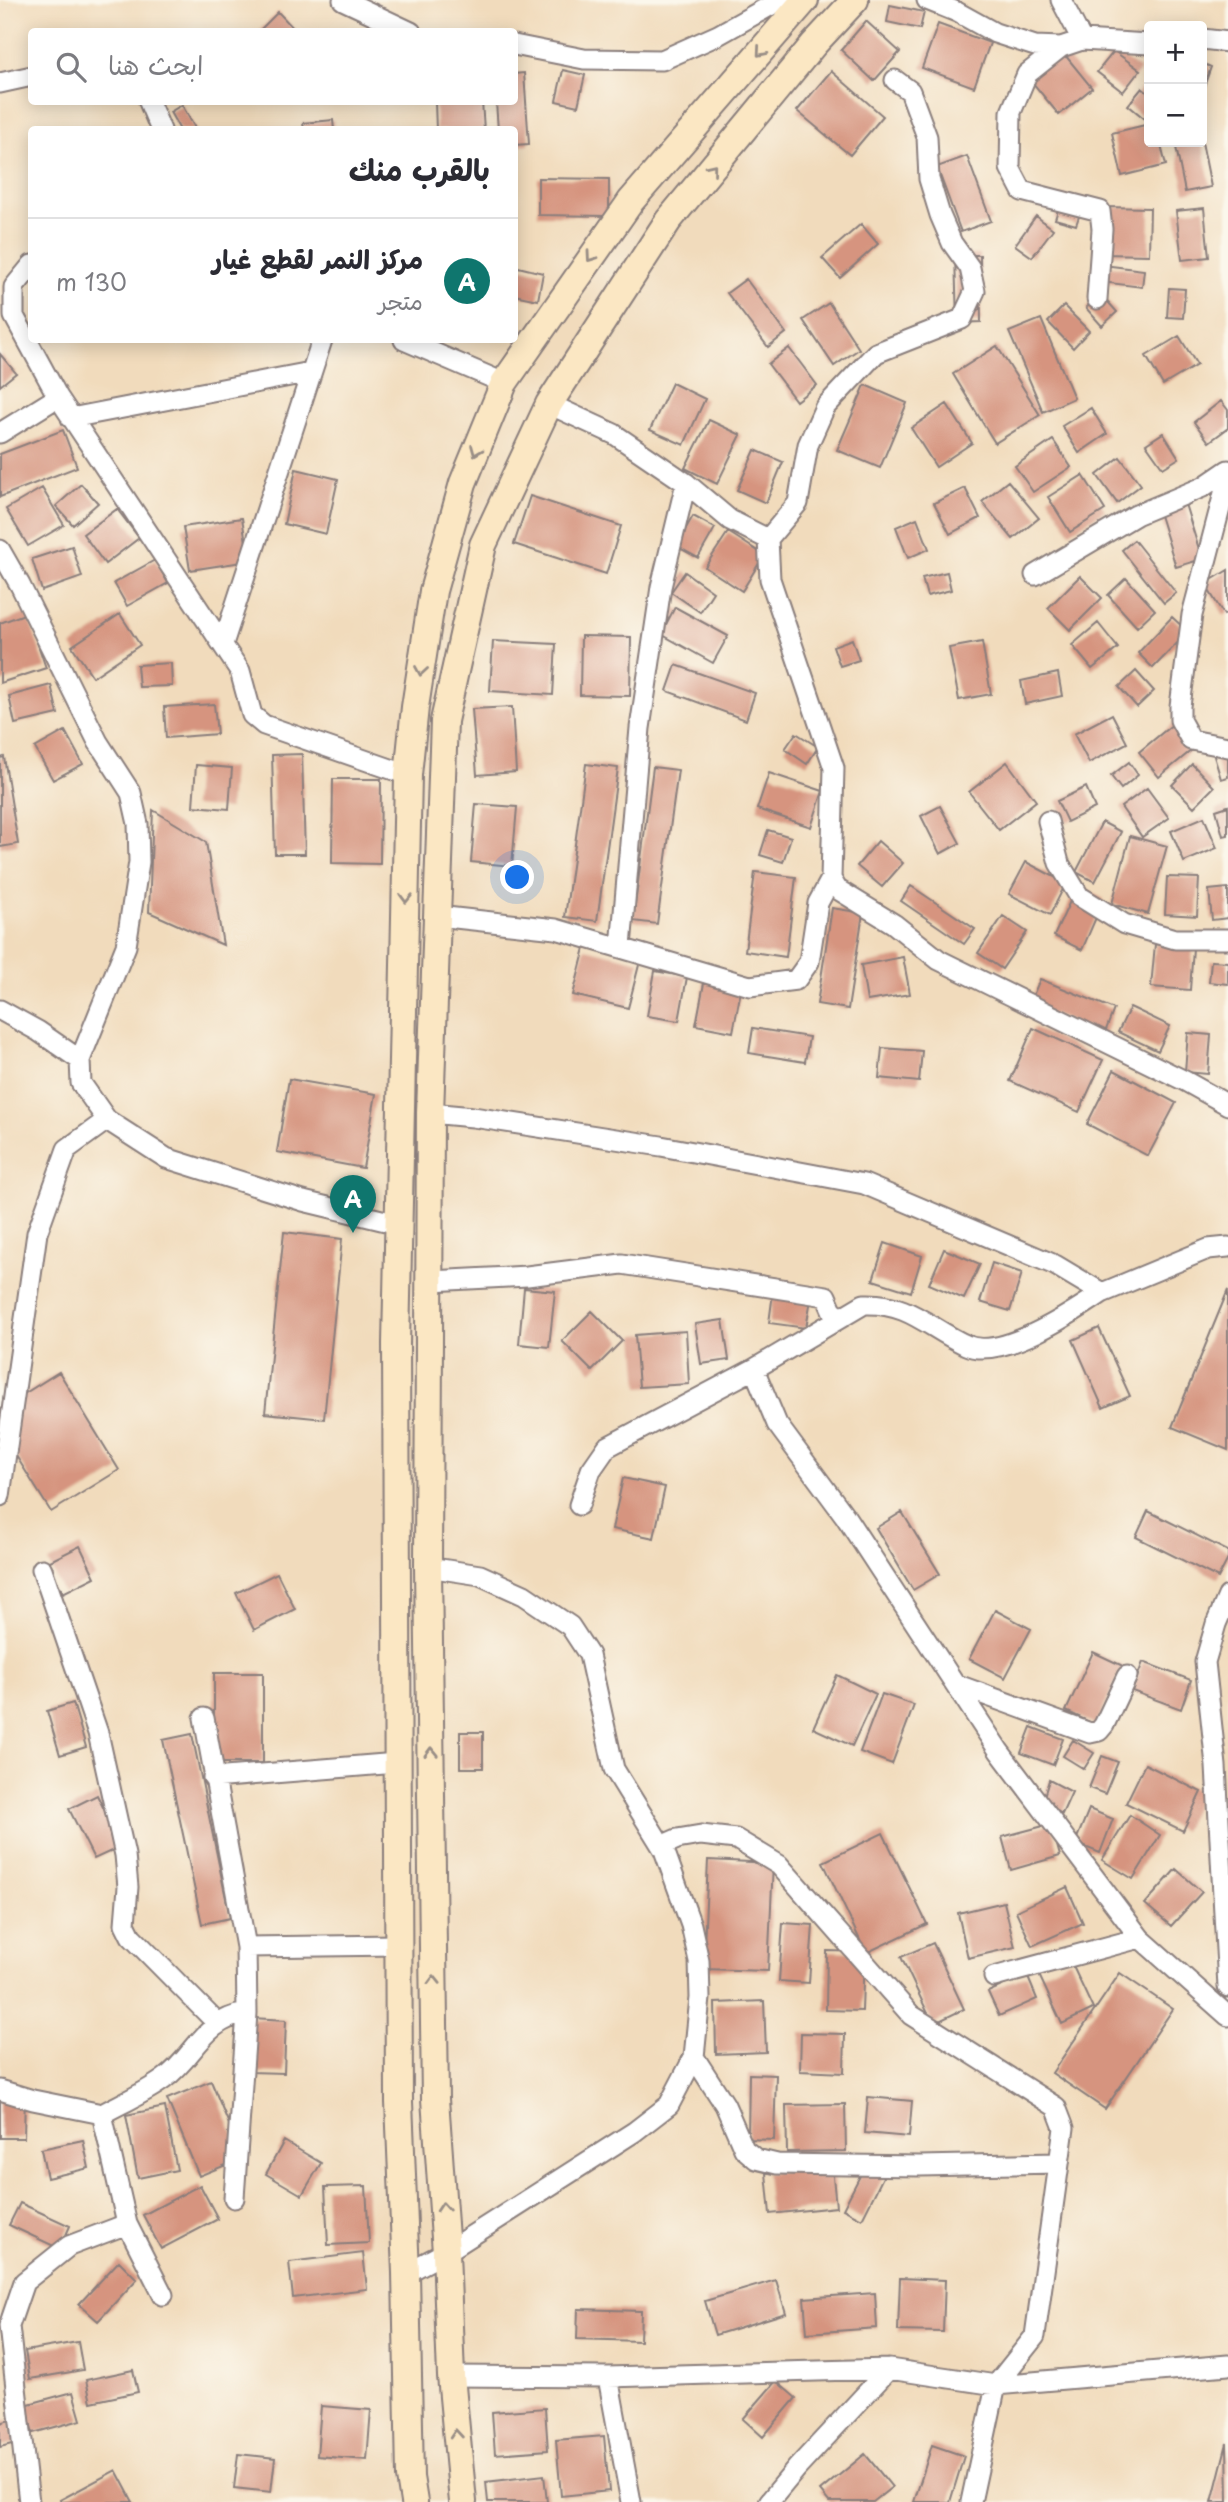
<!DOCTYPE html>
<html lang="ar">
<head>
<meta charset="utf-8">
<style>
  :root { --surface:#fff; --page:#f2f2f3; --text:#2b2b33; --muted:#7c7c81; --line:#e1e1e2; --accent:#0f766e }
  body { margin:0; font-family:"Playpen Sans","Playpen Sans Arabic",sans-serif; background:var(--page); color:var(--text); direction:rtl }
  .controls { position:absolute; right:21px; top:21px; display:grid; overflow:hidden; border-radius:7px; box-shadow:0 4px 18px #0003 }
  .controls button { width:63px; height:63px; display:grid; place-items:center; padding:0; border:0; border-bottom:2px solid var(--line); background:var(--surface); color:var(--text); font:35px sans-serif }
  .you { position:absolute; left:518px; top:878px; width:24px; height:24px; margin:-18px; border:5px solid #fff; border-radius:50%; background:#1a73e8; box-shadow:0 0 0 10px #1a73e833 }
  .badge { display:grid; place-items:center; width:46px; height:46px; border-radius:50%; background:var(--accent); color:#fff; font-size:23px; font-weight:700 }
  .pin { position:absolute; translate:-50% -58px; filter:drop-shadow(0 2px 4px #0008) }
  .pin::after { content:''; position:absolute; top:37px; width:24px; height:21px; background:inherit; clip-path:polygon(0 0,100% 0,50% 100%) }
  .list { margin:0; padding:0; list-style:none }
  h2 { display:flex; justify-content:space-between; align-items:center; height:91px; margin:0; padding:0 28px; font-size:30px }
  h2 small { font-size:23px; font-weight:400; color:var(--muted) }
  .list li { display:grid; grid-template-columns:46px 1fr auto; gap:21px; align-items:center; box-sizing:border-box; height:126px; padding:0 28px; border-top:2px solid var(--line) }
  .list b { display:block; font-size:26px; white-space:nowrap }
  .list p { margin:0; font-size:23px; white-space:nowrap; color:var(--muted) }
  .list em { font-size:23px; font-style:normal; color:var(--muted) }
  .icon { flex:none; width:38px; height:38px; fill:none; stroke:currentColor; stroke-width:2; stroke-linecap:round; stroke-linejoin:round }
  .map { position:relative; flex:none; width:1228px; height:2502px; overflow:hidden; direction:ltr }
  .search { position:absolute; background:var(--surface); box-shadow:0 4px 18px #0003; left:28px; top:28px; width:490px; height:77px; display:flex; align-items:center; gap:18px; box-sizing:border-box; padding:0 24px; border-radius:7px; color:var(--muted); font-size:26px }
  .panel { position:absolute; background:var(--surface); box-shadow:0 4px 18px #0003; left:28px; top:126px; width:490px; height:217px; border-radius:7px; direction:rtl }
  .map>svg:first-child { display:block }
  .building { fill:#d6947f }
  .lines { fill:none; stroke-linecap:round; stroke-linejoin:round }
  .street-casing { stroke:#8a7e7c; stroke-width:23 }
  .secondary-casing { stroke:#8a7e7c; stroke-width:30 }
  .street { stroke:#fff; stroke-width:19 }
  .secondary { stroke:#fbe7c3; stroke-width:26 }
  .oneway { stroke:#998e86 }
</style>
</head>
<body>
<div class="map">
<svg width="1228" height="2502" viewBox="0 0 1228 2502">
  <rect width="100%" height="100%" fill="#fbf7ec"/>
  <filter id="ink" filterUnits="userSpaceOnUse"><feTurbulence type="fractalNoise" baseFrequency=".0143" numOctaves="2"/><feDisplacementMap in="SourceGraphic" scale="14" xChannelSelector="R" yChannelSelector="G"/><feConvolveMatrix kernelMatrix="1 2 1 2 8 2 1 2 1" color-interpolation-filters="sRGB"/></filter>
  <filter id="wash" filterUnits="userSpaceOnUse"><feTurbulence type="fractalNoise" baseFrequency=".00686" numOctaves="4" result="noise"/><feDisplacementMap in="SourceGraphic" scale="28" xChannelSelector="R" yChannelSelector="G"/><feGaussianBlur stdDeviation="1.57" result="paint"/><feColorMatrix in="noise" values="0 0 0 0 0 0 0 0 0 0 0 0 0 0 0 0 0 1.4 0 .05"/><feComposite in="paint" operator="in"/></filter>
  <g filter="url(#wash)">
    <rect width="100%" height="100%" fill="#f1dbbc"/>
    <g id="blocks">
      <path class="building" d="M890,5L924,12L920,29L887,22Z
        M278,12L297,32H258Z
        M866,21L900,52L874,81L841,50Z
        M938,24L990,43L974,87L922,68Z
        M1061,50L1092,88L1059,115L1028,77Z
        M1114,51L1140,70L1123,92L1097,72Z
        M1202,63L1211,67L1202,92Z
        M563,70L585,75L578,106L556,101Z
        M831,71L883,116L850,155L797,111Z
        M524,73L529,144L514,145V130H498L496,102H514V74Z
        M1142,88L1149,94V114L1145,119L1128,105Z
        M435,102H482L484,130H436Z
        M182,105L196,130H180L170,112Z
        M333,120L334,130H304L303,123Z
        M1149,124V142H1160L1166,165L1122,176L1112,133Z
        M1175,142H1202L1211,187L1185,192Z
        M967,156L991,221L961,232L937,167Z
        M538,178L609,179V216L538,215Z
        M1063,195L1084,202L1076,225L1055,219Z
        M1104,207L1150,208L1149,255L1103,254Z
        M1204,208L1209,257L1182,260L1176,211Z
        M1036,216L1053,229L1032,257L1015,245Z
        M861,224L878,244L840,278L822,258Z
        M955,255H980L981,322L957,323Z
        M1103,265L1144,270L1142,287L1101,282Z
        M514,266L543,273L538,300L514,295Z
        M746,279L786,333L768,347L727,293Z
        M1169,288L1185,289L1183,318L1167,317Z
        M1101,294L1117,312L1102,326L1086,308Z
        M829,303L859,349L834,366L803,320Z
        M1064,306L1089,331L1073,348L1048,322Z
        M1041,319L1074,398L1043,412L1009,332Z
        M1179,336L1197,365L1163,385L1146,356Z
        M997,346L1040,415L995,443L953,374Z
        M789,348L817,385L796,401L768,364Z
        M0,354L16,373L0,386Z
        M672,383L705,399L684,445L650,430Z
        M865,385L907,403L880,468L837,450Z
        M1221,401L1228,410V428L1209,442L1194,422Z
        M947,404L972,443L936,467L911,428Z
        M1091,408L1107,434L1079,453L1062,426Z
        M709,420L741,435L717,484L685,468Z
        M63,430L77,467L0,497V454Z
        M1163,433L1179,458L1163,468L1146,444Z
        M1053,440L1071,467L1033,492L1015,466Z
        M755,450L783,462L766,503L737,490Z
        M1120,457L1141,485L1117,503L1097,475Z
        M296,469L338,479L326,534L284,524Z
        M1083,475L1105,510L1070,532L1048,497Z
        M1008,481L1039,518L1013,539L982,502Z
        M81,484L98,503L73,525L56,506Z
        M42,488L64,525L28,546L6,509Z
        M965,488L980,518L950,534L934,503Z
        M530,496L621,526L606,574L514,544Z
        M1185,504L1202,559L1176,567L1159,512Z
        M117,509L139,538L105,564L83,534Z
        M693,516L715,528L698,558L676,546Z
        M242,518L249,561L190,570L183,527Z
        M917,518L929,549L908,558L896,527Z
        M728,532L764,555L742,591L705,567Z
        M1134,540L1176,593L1164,603L1122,550Z
        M72,546L82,577L42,591L32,559Z
        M155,560L168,583L127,606L114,583Z
        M1228,570V613L1224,615L1205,584Z
        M685,572L713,592L700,612L671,592Z
        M947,572L951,590L927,596L922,578Z
        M1080,576L1102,598L1070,630L1048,608Z
        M1126,578L1155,610L1137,627L1108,595Z
        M675,607L728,636L713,663L661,634Z
        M27,613L46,668L0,683V623Z
        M120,614L140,645L93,677L72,646Z
        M1172,617L1188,632L1153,668L1138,653Z
        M1098,623L1118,648L1092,669L1072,645Z
        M581,636L631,637L630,696L580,695Z
        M852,639L859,660L840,666L833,646Z
        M493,641L556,644L553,695L490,691Z
        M982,642L991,694L959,700L949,648Z
        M171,663L172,686L139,687L137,665Z
        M676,665L755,693L746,720L667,691Z
        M1136,671L1154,691L1137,707L1119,687Z
        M1058,673L1062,696L1025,704L1021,681Z
        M51,685L58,714L15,724L9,696Z
        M214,704L217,734L166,738L164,707Z
        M512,707L516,772L477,775L472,709Z
        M1112,714L1127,743L1089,763L1074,734Z
        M1173,724L1193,749L1159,777L1139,752Z
        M65,731L83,764L53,780L35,748Z
        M796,733L818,747L807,764L785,749Z
        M1228,749V777L1221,779L1213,753Z
        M302,754L305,854H275L272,755Z
        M4,757L18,844L0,847V758Z
        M1007,762L1036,801L999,830L969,792Z
        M1129,762L1138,775L1121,789L1111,776Z
        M586,764L618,768L597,921L565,917Z
        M1192,764L1214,787L1194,807L1172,785Z
        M196,765L232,768L229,809L193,806Z
        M653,767L678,770L657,924L633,921Z
        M769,773L823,791L811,827L757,809Z
        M333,779H381L380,864L332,863Z
        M1086,787L1095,808L1067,822L1057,801Z
        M1147,788L1169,818L1142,837L1121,807Z
        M476,804L517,807L512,866L471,862Z
        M940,806L960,843L940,854L921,816Z
        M1228,806V835L1223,836L1216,810Z
        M153,810L206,842L223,945L149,912Z
        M1204,817L1217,848L1184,862L1171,831Z
        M1102,822L1121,832L1095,882L1076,872Z
        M768,830L791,837L783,862L760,855Z
        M1130,836L1167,846L1148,914L1112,904Z
        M878,841L903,863L882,887L857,866Z
        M1026,862L1066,883L1050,915L1009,894Z
        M755,872L796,877L786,957L745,951Z
        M1167,877L1199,878L1197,916L1165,914Z
        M911,886L975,929L964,944L901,901Z
        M1077,886L1104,899L1082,950L1054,936Z
        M1228,888V918L1212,920L1209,890Z
        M832,908L863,913L848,1009L817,1004Z
        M1003,916L1027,932L1002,969L978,953Z
        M1155,944L1193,948L1190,990L1151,987Z
        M585,948L640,961L628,1008L573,995Z
        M903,957L910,994L867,1001L861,965Z
        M1211,961L1228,962V984L1209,982Z
        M655,971L687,977L679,1021L647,1016Z
        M705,978L742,985L733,1032L696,1025Z
        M1040,979L1114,1009L1104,1035L1029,1005Z
        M1130,1007L1170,1026L1158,1051L1118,1032Z
        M753,1028L809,1037L805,1062L749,1053Z
        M1033,1028L1103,1060L1079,1112L1010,1081Z
        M1188,1033L1211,1035L1208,1074L1185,1072Z
        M882,1048L922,1051L919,1082L879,1078Z
        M1114,1070L1176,1103L1148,1156L1087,1124Z
        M289,1079L376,1094L363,1168L277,1152Z
        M284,1232L342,1239L324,1419L265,1413Z
        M885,1243L922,1256L911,1292L873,1280Z
        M944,1249L980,1264L964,1299L929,1284Z
        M992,1263L1022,1273L1010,1311L980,1302Z
        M524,1288L555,1291L549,1347L519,1344Z
        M1228,1290V1450L1172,1427Z
        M773,1293L811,1299L806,1328L769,1323Z
        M592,1311L622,1341L592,1371L562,1341Z
        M723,1320L729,1360L701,1364L695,1324Z
        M1099,1328L1130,1396L1103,1408L1073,1340Z
        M686,1331L689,1384L639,1387L635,1335Z
        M59,1372L119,1470L51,1512L0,1430V1409Z
        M623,1478L665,1487L654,1538L612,1529Z
        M1148,1511L1228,1551V1559L1218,1578L1136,1537Z
        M902,1512L940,1574L913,1590L876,1528Z
        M80,1546L95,1577L63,1593L48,1562Z
        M277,1573L295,1609L254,1630L236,1593Z
        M995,1610L1031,1629L1005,1678L969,1659Z
        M1093,1652L1123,1666L1096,1725L1066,1711Z
        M1143,1662L1191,1680L1181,1709L1132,1691Z
        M214,1673H263V1763H214Z
        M837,1675L876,1694L852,1746L813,1728Z
        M882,1694L914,1705L892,1764L860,1752Z
        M73,1703L86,1747L60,1755L47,1711Z
        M1031,1727L1063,1739L1053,1765L1021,1753Z
        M460,1732H483V1768H460Z
        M192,1734L230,1918L202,1924L163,1740Z
        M1073,1740L1094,1753L1084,1769L1063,1756Z
        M1102,1756L1118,1762L1105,1794L1089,1788Z
        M1145,1764L1201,1792L1183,1831L1126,1803Z
        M1049,1780L1072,1792L1062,1814L1042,1803Z
        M97,1795L122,1846L94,1859L69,1809Z
        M1089,1809L1113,1819L1100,1853L1075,1843Z
        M1130,1815L1160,1835L1133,1879L1102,1860Z
        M1051,1824L1060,1856L1011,1870L1002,1837Z
        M883,1833L927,1924L866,1953L823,1862Z
        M708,1860L773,1863L768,1971L703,1969Z
        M1176,1869L1202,1892L1171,1926L1145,1904Z
        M1067,1887L1083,1923L1032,1946L1016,1911Z
        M1004,1902L1015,1947L968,1958L958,1913Z
        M783,1923L813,1925L809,1983L779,1981Z
        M933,1943L964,2009L933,2024L901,1957Z
        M827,1951L864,1952L862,2011L826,2010Z
        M1070,1960L1093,2009L1062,2024L1039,1975Z
        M1120,1973L1173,2009L1105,2109L1052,2073Z
        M1027,1975L1037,1999L999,2016L988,1992Z
        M764,2001L766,2052L716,2054L715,2003Z
        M252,2018L286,2020L284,2073L250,2072Z
        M801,2033L845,2034L844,2073L800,2071Z
        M749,2074L776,2075L774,2140L748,2139Z
        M211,2081L243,2158L199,2176L167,2099Z
        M0,2091H25L24,2138H0Z
        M868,2097L912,2101L909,2137L865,2133Z
        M845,2104L846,2151L787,2152L786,2105Z
        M165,2107L177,2170L138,2178L126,2115Z
        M83,2140L89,2168L47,2178L41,2149Z
        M284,2141L321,2163L302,2195L266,2174Z
        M832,2166L836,2207L770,2214L766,2173Z
        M865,2166L884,2175L862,2219L843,2209Z
        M200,2185L218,2219L161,2249L143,2215Z
        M366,2186L369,2243L328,2245L325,2187Z
        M20,2203L70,2226L60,2249L9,2225Z
        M363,2253L367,2289L293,2298L289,2262Z
        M119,2261L137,2279L98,2321L79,2304Z
        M900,2278L945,2280L943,2332L898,2331Z
        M776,2280L786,2313L715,2335L705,2301Z
        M875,2293L877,2328L807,2333L804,2298Z
        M578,2309L641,2311L640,2341L577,2339Z
        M78,2342L83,2370L30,2379L25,2351Z
        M133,2370L138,2392L91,2402L86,2380Z
        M776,2381L796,2398L763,2437L743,2419Z
        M73,2392L81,2420L33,2433L25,2405Z
        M321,2406L371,2410L367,2460L317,2456Z
        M545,2408L548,2450L495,2454L492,2412Z
        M10,2420L16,2443L0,2447V2423Z
        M604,2436L609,2491L561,2496L556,2440Z
        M1227,2443L1228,2502H1212Z
        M932,2445L964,2456L950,2502H914Z
        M238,2454L275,2458L271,2492L234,2488Z
        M865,2454L892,2487L873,2502H829L820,2491Z
        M116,2470L133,2502H61L60,2500Z
        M544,2475L547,2502H488L486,2482Z"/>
    </g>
  </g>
  <g filter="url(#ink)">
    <use href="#blocks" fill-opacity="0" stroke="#8a7e7c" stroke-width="2"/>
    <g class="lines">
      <g class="street-casing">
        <path id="street" d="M343,0L411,32
          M927,0L957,12L995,33L1035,46L1061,47L1082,40L1149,44
          M1061,0L1082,40
          M1202,39L1228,42
          M514,45L584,59L662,60L718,35L775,3L785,0
          M1061,47L1027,74L1011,112L1010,168L1022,191L1100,211L1102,229L1097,299
          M0,83L32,76
          M149,102L161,130
          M32,265L14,287V316L58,397L240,671L252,715L264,725L408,775
          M404,340L504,383
          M549,404L614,434L686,483L730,520L768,539L770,579L834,768L831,879L837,889L894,924L939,960L1185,1081L1228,1105
          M71,418L311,372
          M0,433L58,397
          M1228,478L1192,615L1180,706V720L1191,740L1228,747
          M768,539L798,503L808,445L825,407L876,353L962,319L975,291L970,268L952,243L940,215L929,179L927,137L910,91L895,80
          M0,550L20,585L98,742L131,793L138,824L139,862L126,946L80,1060
          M1035,575L1136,515L1203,487L1228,470
          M223,644L322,340
          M1048,821L1059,863L1079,896L1124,924L1175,939H1228
          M437,916L556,929L750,986L796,980L809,962L818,903L831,879
          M621,947L640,728L661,587L686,483
          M0,1010L38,1031L80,1060L81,1083L107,1120L166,1158L303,1201L398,1224
          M430,1113L473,1117L661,1146L864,1184L1055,1265L1102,1293L1208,1249L1228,1247
          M431,1281L527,1276L622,1264L826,1296L836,1319
          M754,1369L777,1424L845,1516L999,1751L1140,1938L1228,2016
          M0,1496L37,1233L67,1149L107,1120
          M579,1505L591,1470L607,1447L754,1369L864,1304C908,1302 929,1328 966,1345C1001,1361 1074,1312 1102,1293
          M428,1567L480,1575L524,1595L570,1626L589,1655L614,1769L664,1850
          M42,1569L98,1733L125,1855L128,1887L125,1924L131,1936L217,2023
          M1228,1596L1216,1624L1205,1662L1216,1766L1228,1987
          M955,1684L1090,1733L1099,1731L1104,1725L1127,1676
          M204,1718L246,1947L247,2013L234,2198
          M213,1778L397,1763
          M246,1947L398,1945
          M994,1977L1140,1938
          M694,2057L725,2105L744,2149L756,2159L777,2164L920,2166L1059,2163
          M0,2090L33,2100L102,2114C122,2103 145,2093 164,2079C196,2056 202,2020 247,2013
          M102,2114L127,2224L163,2295
          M406,2273L446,2252L634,2132L669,2105L694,2057L700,1998L699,1961L691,1925L664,1850L668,1843L677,1839L701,1835L736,1839L779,1865L911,2015L1056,2107L1064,2128L1035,2336L996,2385L971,2502
          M451,2376L608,2377L889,2369L996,2385L1228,2365
          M608,2377L631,2502
          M29,2502L9,2326L24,2282L69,2246L127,2224
          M769,2502L797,2468L889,2369"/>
      </g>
      <g class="secondary-casing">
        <path id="secondary" d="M414,2502L410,2477L406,2273L399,2102L396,1344L408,775L415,707L433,591L463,483L504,383L631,201L805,0
          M463,2502L451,2376L446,2252L435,2099L428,1567L430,1113L444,721L483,545L549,404L668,221L814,44L855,0"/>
      </g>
      <use href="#street" class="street"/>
      <use href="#secondary" class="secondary"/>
    </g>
    <defs><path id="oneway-chevron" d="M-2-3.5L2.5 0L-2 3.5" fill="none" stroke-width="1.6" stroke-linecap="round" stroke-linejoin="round" transform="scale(1.75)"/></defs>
    <g class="oneway">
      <use href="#oneway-chevron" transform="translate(761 52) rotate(131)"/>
      <use href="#oneway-chevron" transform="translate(712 168) rotate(-51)"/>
      <use href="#oneway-chevron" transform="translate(591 257) rotate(125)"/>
      <use href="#oneway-chevron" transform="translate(476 451) rotate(112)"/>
      <use href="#oneway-chevron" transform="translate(421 671) rotate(99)"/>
      <use href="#oneway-chevron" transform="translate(406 898) rotate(91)"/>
      <use href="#oneway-chevron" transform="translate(431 1752) rotate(-91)"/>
      <use href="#oneway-chevron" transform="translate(434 1980) rotate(-91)"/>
      <use href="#oneway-chevron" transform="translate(443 2207) rotate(-94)"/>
      <use href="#oneway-chevron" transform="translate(456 2434) rotate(-95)"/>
    </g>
  </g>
</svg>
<div class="controls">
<button>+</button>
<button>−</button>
</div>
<div class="you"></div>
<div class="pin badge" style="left:353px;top:1233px">A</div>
<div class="search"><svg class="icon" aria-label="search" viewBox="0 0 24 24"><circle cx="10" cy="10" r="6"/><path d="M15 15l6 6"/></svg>ابحث هنا</div>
<section class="panel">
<h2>بالقرب منك<small></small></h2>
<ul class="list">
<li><span class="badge">A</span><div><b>مركز النمر لقطع غيار</b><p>متجر</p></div><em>130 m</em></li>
</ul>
</section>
</div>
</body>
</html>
